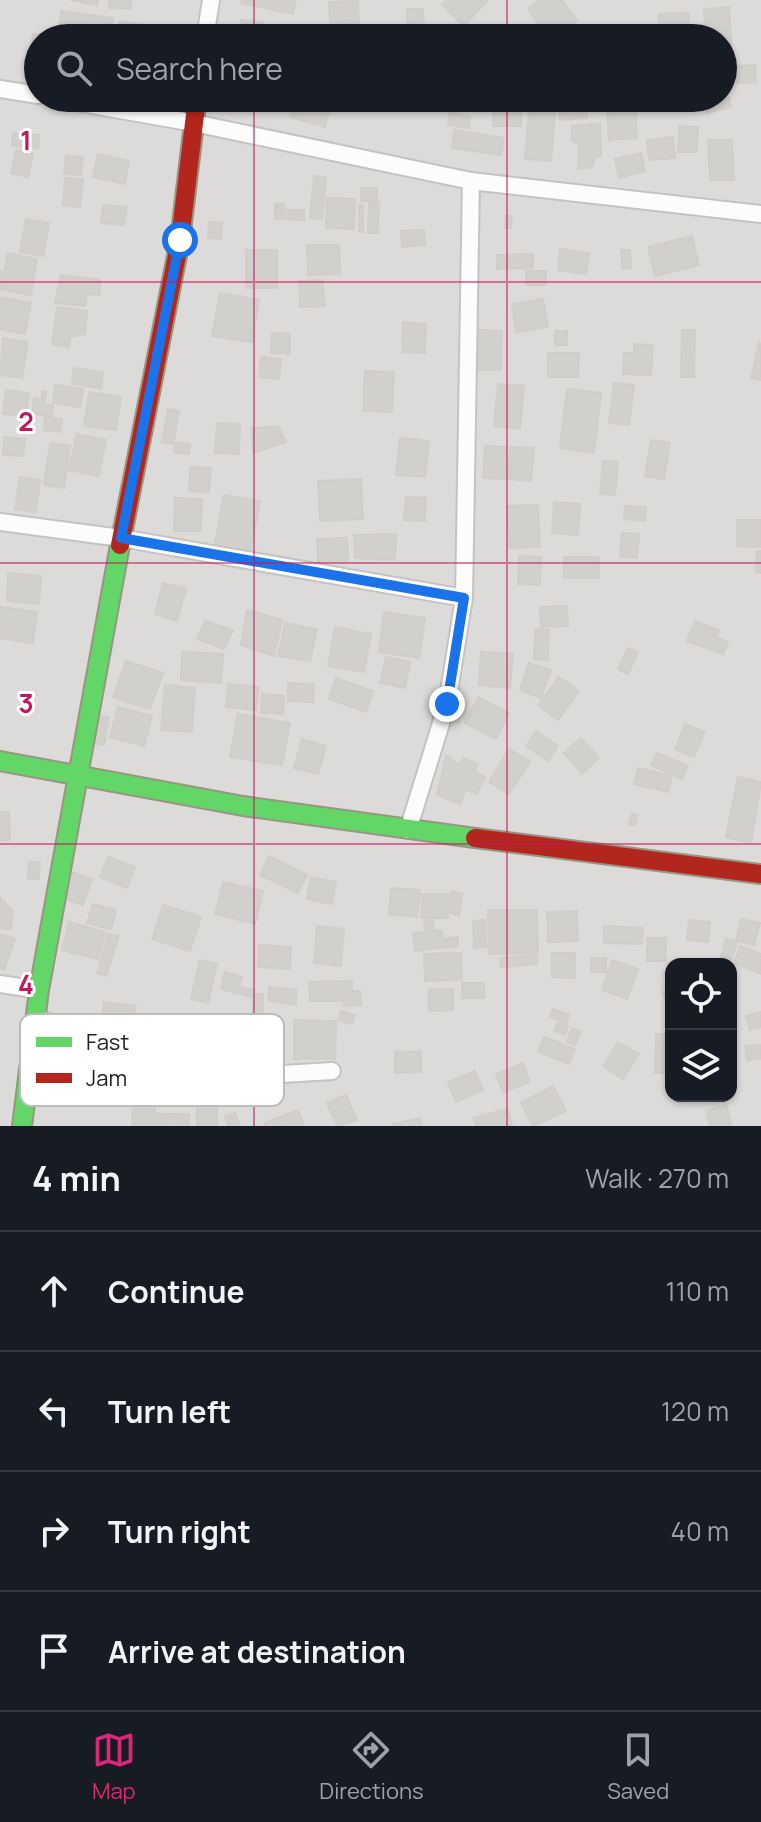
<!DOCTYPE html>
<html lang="en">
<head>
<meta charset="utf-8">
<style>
  :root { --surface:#171b24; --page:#20242c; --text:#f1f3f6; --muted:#9ea1a6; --line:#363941; --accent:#db2777 }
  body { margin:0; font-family:Manrope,sans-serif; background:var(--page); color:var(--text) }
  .controls { position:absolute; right:24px; bottom:24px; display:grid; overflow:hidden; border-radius:16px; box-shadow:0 2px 6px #0004 }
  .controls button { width:72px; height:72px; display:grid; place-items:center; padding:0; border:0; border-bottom:2px solid var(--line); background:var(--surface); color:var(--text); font:40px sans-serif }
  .stop { position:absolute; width:24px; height:24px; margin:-18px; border:6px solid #1a73e8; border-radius:50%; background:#fff }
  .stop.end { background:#1a73e8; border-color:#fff; box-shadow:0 2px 8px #0008 }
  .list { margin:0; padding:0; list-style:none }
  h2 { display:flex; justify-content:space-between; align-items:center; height:104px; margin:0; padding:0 32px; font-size:34px }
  h2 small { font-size:26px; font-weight:400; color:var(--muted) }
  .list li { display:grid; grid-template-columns:52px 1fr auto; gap:24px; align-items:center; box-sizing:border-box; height:120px; padding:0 32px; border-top:2px solid var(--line) }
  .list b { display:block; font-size:30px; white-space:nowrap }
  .list em { font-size:26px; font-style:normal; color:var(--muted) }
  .icon { flex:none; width:44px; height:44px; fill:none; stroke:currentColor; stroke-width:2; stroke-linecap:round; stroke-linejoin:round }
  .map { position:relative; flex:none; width:761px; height:1126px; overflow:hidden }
  .search { position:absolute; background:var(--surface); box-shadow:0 2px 6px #0004; left:24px; right:24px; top:24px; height:88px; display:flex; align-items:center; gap:20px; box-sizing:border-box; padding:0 28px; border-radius:44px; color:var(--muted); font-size:30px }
  .sheet { height:584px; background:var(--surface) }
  nav { display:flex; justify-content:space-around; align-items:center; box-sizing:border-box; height:112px; border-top:2px solid var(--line); background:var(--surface); font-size:22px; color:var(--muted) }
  nav a { display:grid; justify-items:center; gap:4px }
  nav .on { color:var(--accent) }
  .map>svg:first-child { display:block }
  .residential { fill:#dddbd9; fill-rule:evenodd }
  .building { fill:#d2d0cd; stroke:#d1cdca; stroke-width:2 }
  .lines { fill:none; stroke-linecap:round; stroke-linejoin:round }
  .street-casing { stroke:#c5c3c2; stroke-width:20 }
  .fast-casing { stroke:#989681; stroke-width:22 }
  .jam-casing { stroke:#989681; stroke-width:22 }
  .street { stroke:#fcfcfc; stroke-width:16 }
  .fast { stroke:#63d668; stroke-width:18 }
  .jam { stroke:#b3261e; stroke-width:18 }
  .route { stroke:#1a73e8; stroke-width:10 }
  .grid { fill:none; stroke:#c2185b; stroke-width:2; stroke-opacity:0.55 }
  .key { fill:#fff; stroke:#bcbcbc; stroke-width:2 }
  .key-label { font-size:22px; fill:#1f1f1f }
  .grid-label { font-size:26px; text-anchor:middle; font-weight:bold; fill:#c2185b; stroke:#fff; stroke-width:6; stroke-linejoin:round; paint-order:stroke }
</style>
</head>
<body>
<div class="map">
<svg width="761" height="1126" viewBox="0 0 761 1126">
  <rect width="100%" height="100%" fill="#eeebe8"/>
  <path class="residential" d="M0,0H761V1126H0ZM38,38H723V98H38ZM671,964H731V1096H671Z"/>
  <path class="building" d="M71,0H98L97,5Z
    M109,0H131V9L109,8Z
    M242,0H296L293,14L241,3Z
    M447,0H488L464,26L442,5Z
    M540,0H562L577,21L549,38L528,9Z
    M358,1L359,24L330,25L329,2Z
    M729,7L732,56L723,57V38H705L704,9Z
    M407,9H423L424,34H407Z
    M61,11L113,18L111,31L60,24Z
    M689,13V36L659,37V14Z
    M241,20L263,22L261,38H240Z
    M120,21L142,24L140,38H117Z
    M146,26L165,31L164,38H143Z
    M60,27L105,33L104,38H58Z
    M33,34L46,35L38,38V62H30Z
    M755,65L756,82L736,83L735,66Z
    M723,74L731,107L707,113L704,98H723Z
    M296,98H333L325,127L290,117Z
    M458,98H472L474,109L459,111Z
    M493,98H521V126H493Z
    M558,98H585L587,118L560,120Z
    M606,98H635L637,138L609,140Z
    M530,99L556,101L551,161L525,159Z
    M450,112L470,117L469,128L448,125Z
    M600,123L601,156L595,157L592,167L578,169L579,149L578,143L572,141V126Z
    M679,126L698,127L697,152H678Z
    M454,130L504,138L501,155L452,148Z
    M13,133L39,135L38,148L12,146Z
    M673,137L675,158L649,160L647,140Z
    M708,140H732L734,180H710Z
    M16,150L33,153L28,177L11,173Z
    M641,153L645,171L619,178L615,159Z
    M98,154L129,161L125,184L93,177Z
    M66,156L83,157L81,175L64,174Z
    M314,176L326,177L322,219L310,218Z
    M65,178L83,179L80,207L63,205Z
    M361,188H377V201H361Z
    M327,198L355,199L354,229L326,228Z
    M369,203H379L378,233H368Z
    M275,204H284V210H304V220L275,219Z
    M103,205L127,207L124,225L101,223Z
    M359,205H363V232H359Z
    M506,216H512L511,228H505Z
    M26,219L49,223L43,256L20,252Z
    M209,222L222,223L221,239L208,238Z
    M424,230L425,245L402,247L401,231Z
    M692,236L699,265L655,276L648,247Z
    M307,245H339L340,274L308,275Z
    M560,249L589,253L586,274L558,270Z
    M246,250H277V288H246Z
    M621,250H630L631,268L622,269Z
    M8,253L37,259L31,295L0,289V271L4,272Z
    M533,254V268L497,269V255Z
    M526,271H546V285H526Z
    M61,275L100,280V295L87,294L85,306L55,303Z
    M322,280L325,306L300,307L299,281Z
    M220,293L259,300L252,342L212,336Z
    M0,297L31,303L25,334L0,329Z
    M543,299L548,327L516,332L512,304Z
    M57,307L87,311L85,334L70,337L69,348L52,344Z
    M403,322L426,324L425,353L402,352Z
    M479,330L502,331L501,370H478Z
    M682,330H695L694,377H681Z
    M555,331H567V345H555Z
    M272,333L290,334V354L271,353Z
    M3,338L28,342L22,378L0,375Z
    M759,343L761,344V380L751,378Z
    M634,344L653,345L651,375L623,374L624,353H634Z
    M548,353H579L578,377H548Z
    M261,357L281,359L279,379L259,377Z
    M74,368L103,372L101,388L72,384Z
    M365,371L394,372L392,412L363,411Z
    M614,383L634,385L629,425L609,423Z
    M498,384L524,386L520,429L494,426Z
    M55,385L83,389L80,407L53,403Z
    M567,389L601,393L594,453L560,448Z
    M6,390L29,393L26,417L3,414Z
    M42,391L46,392L44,404L53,405L52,416L32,414L34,398L42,399Z
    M89,392L121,397L116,430L84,426Z
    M168,409L179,411L173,444L162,442Z
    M45,417L62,419L60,432L44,430Z
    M217,423L240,424L239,454L215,453Z
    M278,426L286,442L253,453L252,428Z
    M77,434L106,440L99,476L69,470Z
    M4,437L25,439L23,456L3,455Z
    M400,438L429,441L425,477L396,475Z
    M651,440L670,443L664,479L645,476Z
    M176,442L190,444L189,454L174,452Z
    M50,443L70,446L64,488L44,485Z
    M485,446L506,447L505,479L483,478Z
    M510,447L534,448L531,481L508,479Z
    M603,461L618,462L615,495L600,494Z
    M190,467L211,468L209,492L189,491Z
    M20,477L40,480L36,512L15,509Z
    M361,479L363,519L320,521L318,481Z
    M224,495L260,501L250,555L214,548Z
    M406,497L426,498L425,521L404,520Z
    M175,498L202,499L201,531H174Z
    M554,502L580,504L578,535L552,533Z
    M538,505L540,547L509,548L507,506Z
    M625,506L646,507L645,521L624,519Z
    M737,520H761V547L737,546Z
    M622,533L639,534L637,558L620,557Z
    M396,534L395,560L355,558L354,535Z
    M347,538L348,561L318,562L317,539Z
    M757,551H761V573L756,572Z
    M519,556L541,557L540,585L518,584Z
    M564,557H599V578H564Z
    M8,573L41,576L39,604L7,601Z
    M163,583L186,589L177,621L155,614Z
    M567,606L568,626L541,627L540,607Z
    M1,607L37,612L33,643L0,638Z
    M247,610L282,620L274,656L241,645Z
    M384,612L425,618L419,658L379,652Z
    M205,621L233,630L224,649L197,639Z
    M695,621L719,630L716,637L728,642L723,654L687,641Z
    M285,623L317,629L310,661L278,656Z
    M335,627L371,634L364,672L328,666Z
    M535,629L549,630L548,660L534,659Z
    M628,648L638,652L628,674L618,669Z
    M182,652L223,654L221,683L181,680Z
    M481,652L513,654L510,688L479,685Z
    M386,657L410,662L405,688L380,683Z
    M126,661L163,673L150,709L113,697Z
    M529,663L551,670L541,698L520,690Z
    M559,677L579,691L558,720L538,705Z
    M336,678L373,691L366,712L329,699Z
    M288,683L314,684L313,702L288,701Z
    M228,684L259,687L256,710L226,707Z
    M165,685L195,688L192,732L161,730Z
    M262,694L284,696L283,714L261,713Z
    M478,697L509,713L496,739L465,723Z
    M118,707L152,716L144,746L110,737Z
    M238,714L290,723L282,765L230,757Z
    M96,715L109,717L104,745L91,743Z
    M685,724L705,732L694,757L675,749Z
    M536,731L558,746L548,761L526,746Z
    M581,738L599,758L582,773L564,753Z
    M302,739L326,746L318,774L294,768Z
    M509,749L530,762L509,794L489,782Z
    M657,753L688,766L682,779L651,765Z
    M446,755L460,765L463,758L478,764L474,772L485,777L477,794L466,789L460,804L437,795Z
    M638,768L672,776L668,792L634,784Z
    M738,777L761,782L751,843L726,837Z
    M0,812H9L10,840H0Z
    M632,814L637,815L635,825L629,824Z
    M269,856L307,875L298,893L260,875Z
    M108,857L135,867L127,888L100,877Z
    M29,862H40L39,879H28Z
    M71,872L92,879L83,905L62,898Z
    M311,877L336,882L332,904L307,899Z
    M223,882L263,891L255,924L215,914Z
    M391,888L420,890L417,917L389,914Z
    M451,891L462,894L459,916L449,912Z
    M422,894H448V918H421Z
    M0,898L13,911L11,929L0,928Z
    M93,904L116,910L111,929L87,923Z
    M163,905L201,917L190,951L152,939Z
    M488,910H537L538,953L489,954Z
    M577,911L578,941L548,942L547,912Z
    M741,919L760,923L754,945L736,941Z
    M433,920L434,931L442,930L443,939L458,937V946L415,951L413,933L426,932L424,921Z
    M485,920L486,947L474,948L473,921Z
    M689,920L710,922L708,942L687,940Z
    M69,922L105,932L98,959L62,950Z
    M317,926L344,929L341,966L314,963Z
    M604,926L643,928L642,944L604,943Z
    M0,934L15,939L4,970L0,968Z
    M108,934L119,936L106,976L97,973Z
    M647,938H666V961H647Z
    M726,939L737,942L730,964H719Z
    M259,945L291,947L290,969L258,967Z
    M740,946L761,954V974L734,963Z
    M461,953L462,980L425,981L424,954Z
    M552,953H575V978L552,977Z
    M536,955L537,964L501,967L500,958Z
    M591,958H606V972H591Z
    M200,960L217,964L208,1003L191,999Z
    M612,960L638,969L627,999L602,990Z
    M225,972L242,977L239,987L254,990L252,997L221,989Z
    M352,981V991H360L361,1005L344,1006V1001H310L309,982Z
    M462,983H484V998H462Z
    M269,987L296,990V1005L269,1001Z
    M453,989V1010L429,1011V990Z
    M671,989V1006L668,1007L663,992Z
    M254,994H263V1023H251Z
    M104,1002L136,1006L132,1031L101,1026Z
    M553,1009L569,1015L567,1023L550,1017Z
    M341,1011L355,1015L352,1024L339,1020Z
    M761,1012V1027L750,1030L746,1016Z
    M294,1020L336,1021L335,1059H294Z
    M558,1023L568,1026L565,1035L554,1031Z
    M572,1028L581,1031L575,1045L567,1042Z
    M656,1034H671V1073H655Z
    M544,1037L575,1049L569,1064L538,1052Z
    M618,1042L639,1054L623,1079L603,1066Z
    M761,1045V1059L747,1060L745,1046Z
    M421,1051V1072L395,1073V1052Z
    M523,1063L530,1082L503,1092L496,1074Z
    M475,1071L483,1090L456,1102L448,1082Z
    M553,1086L566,1111L533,1126L521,1103Z
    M346,1095L357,1120L337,1126L327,1103Z
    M133,1102H155V1114H171L170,1126H132Z
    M197,1103H217V1126H197Z
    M726,1105L732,1126H710L706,1111Z
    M508,1109L512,1126H476L474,1118Z
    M298,1110L304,1125L265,1126L264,1123Z
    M235,1113L240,1126H228L225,1116Z
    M173,1114H189V1126H173Z
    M420,1118L422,1126H393V1124Z"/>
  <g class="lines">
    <g class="street-casing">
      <path id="street" d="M205,38L211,0
        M0,89L38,95
        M53,98L194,123L471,181L761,214
        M0,522L121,538L464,598
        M408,830L447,704L464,598L471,181
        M0,984L39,990
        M35,1017L199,1075L218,1078L332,1071"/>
    </g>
    <g class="fast-casing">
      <path id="fast" d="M0,761L243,806L475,838
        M22,1126L39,990L120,545"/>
    </g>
    <g class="jam-casing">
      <path id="jam" d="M120,545L180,240L197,98
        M475,838L761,874"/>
    </g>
    <use href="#street" class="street"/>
    <use href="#fast" class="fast"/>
    <use href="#jam" class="jam"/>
  </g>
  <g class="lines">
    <path class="route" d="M180,240L121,538L464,598L447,704"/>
  </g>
  <path class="grid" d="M254,0V38M507,0V38M254,98V1126M507,98V1126M0,282H761M0,563H761M0,844H761"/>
  <rect x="20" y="1014" width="264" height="92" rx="12" class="key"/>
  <rect x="36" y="1037" width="36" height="10" fill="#63d668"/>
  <rect x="36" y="1073" width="36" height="10" fill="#b3261e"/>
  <g class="key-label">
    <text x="86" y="1050">Fast</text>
    <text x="86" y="1086">Jam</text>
  </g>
  <g class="grid-label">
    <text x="26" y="150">1</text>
    <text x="26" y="431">2</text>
    <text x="26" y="713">3</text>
    <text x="26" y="994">4</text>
  </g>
</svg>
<div class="controls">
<button><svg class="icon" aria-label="locate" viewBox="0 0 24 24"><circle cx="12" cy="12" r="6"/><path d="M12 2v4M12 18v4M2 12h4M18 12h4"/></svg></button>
<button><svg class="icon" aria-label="layers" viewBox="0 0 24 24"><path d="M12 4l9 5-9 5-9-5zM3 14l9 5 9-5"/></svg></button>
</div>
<div class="stop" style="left:180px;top:240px"></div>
<div class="stop end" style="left:447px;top:704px"></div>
<div class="search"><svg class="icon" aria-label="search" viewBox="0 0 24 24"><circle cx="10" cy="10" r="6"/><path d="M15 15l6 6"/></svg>Search here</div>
</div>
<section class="sheet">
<h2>4 min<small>Walk · 270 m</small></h2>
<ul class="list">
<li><svg class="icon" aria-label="ahead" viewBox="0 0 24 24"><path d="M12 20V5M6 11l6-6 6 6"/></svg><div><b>Continue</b></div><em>110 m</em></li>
<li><svg class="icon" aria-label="left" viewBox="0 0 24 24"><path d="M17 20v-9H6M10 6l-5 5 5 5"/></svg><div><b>Turn left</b></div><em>120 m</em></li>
<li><svg class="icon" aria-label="right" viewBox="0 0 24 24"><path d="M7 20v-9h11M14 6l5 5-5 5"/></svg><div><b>Turn right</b></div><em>40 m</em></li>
<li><svg class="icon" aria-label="arrive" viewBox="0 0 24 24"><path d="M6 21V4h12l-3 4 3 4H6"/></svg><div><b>Arrive at destination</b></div></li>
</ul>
</section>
<nav>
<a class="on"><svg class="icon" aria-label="map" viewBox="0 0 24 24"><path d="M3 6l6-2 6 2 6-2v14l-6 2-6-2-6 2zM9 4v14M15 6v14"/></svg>Map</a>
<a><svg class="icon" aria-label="directions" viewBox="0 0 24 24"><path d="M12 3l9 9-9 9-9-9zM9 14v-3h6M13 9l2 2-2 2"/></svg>Directions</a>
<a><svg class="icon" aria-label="saved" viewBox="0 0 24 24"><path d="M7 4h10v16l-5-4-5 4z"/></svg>Saved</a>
</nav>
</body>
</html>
